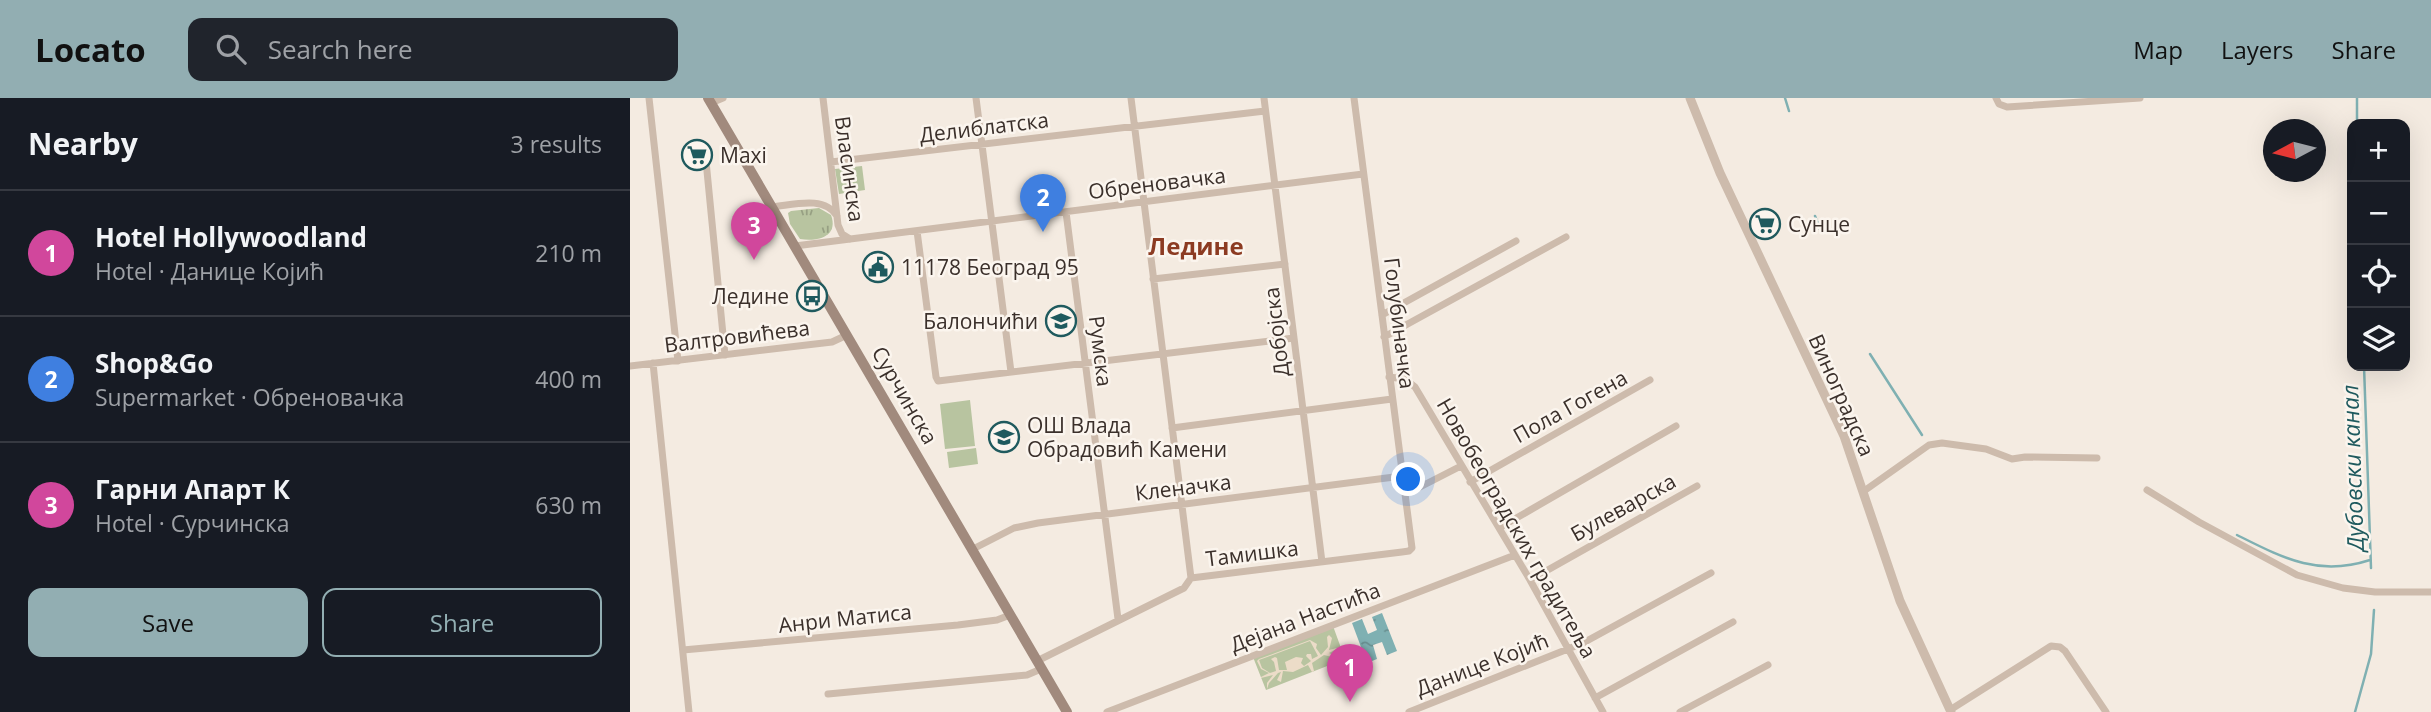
<!DOCTYPE html>
<html lang="en">
<head>
<meta charset="utf-8">
<style>
  :root { --surface:#171b24; --page:#20242c; --text:#f1f3f6; --muted:#9ea1a6; --line:#363941; --accent:#92aeb2 }
  body { margin:0; font-family:"Open Sans",sans-serif; background:var(--page); color:var(--text) }
  .controls { position:absolute; right:21px; top:21px; display:grid; overflow:hidden; border-radius:14px; box-shadow:0 7px 28px #0002 }
  .controls button { width:63px; height:63px; display:grid; place-items:center; padding:0; border:0; border-bottom:2px solid var(--line); background:var(--surface); color:var(--text); font:35px sans-serif }
  .compass { position:absolute; left:1633px; top:21px; width:63px; height:63px; border-radius:50%; background:var(--surface); box-shadow:0 7px 28px #0002; rotate:263deg }
  .you { position:absolute; left:779px; top:382px; width:24px; height:24px; margin:-18px; border:5px solid #fff; border-radius:50%; background:#1a73e8; box-shadow:0 0 0 10px #1a73e833 }
  .badge { display:grid; place-items:center; width:46px; height:46px; border-radius:50%; background:var(--accent); color:#fff; font-size:23px; font-weight:700 }
  .pin { position:absolute; translate:-50% -58px; filter:drop-shadow(0 2px 4px #0008) }
  .pin::after { content:''; position:absolute; top:37px; width:24px; height:21px; background:inherit; clip-path:polygon(0 0,100% 0,50% 100%) }
  .list { margin:0; padding:0; list-style:none }
  h2 { display:flex; justify-content:space-between; align-items:center; height:91px; margin:0; padding:0 28px; font-size:30px }
  h2 small { font-size:23px; font-weight:400; color:var(--muted) }
  .list li { display:grid; grid-template-columns:46px 1fr auto; gap:21px; align-items:center; box-sizing:border-box; height:126px; padding:0 28px; border-top:2px solid var(--line) }
  .list b { display:block; font-size:26px; white-space:nowrap }
  .list p { margin:0; font-size:23px; white-space:nowrap; color:var(--muted) }
  .list em { font-size:23px; font-style:normal; color:var(--muted) }
  .actions { display:flex; gap:14px; padding:21px 28px }
  .actions a { flex:1; padding:16px 0; border:2px solid var(--accent); border-radius:14px; text-align:center; font-size:24px; color:var(--accent) }
  .actions .main { background:var(--accent); color:#111 }
  .icon { flex:none; width:38px; height:38px; fill:none; stroke:currentColor; stroke-width:2; stroke-linecap:round; stroke-linejoin:round }
  .map { position:relative; flex:none; width:1801px; height:614px; overflow:hidden }
  header { display:flex; align-items:center; gap:42px; box-sizing:border-box; height:98px; padding:0 35px; background:var(--accent); color:#111 }
  header strong { font-size:33px }
  nav { display:flex; gap:38px; margin-inline-start:auto; font-size:24px }
  .search { width:490px; height:63px; background:var(--page); display:flex; align-items:center; gap:18px; box-sizing:border-box; padding:0 24px; border-radius:14px; color:var(--muted); font-size:26px }
  main { display:flex }
  aside { flex:1; background:var(--surface) }
  .map>svg:first-child { display:block }
  .grass { fill:url(#grass-tufts) }
  .park { fill:#b8c4a0 }
  .plaza { fill:#ecdcc8; fill-rule:evenodd }
  .water { fill:url(#water-ripples) }
  .lines { fill:none; stroke-linecap:round; stroke-linejoin:round }
  .stream { stroke:#7fb0b2; stroke-width:2.5 }
  .minor { stroke:#cdbbac; stroke-width:7 }
  .tertiary { stroke:#cdbbac; stroke-width:9 }
  .secondary { stroke:#a18a7d; stroke-width:10 }
  .labels { text-anchor:middle; dominant-baseline:central; stroke-width:5; stroke-linejoin:round; paint-order:stroke }
  .street-label { font-size:21px; fill:#3b302b; stroke:#fbf5ee }
  .poi-label { font-size:21px; fill:#3b302b; stroke:#fbf5ee; text-anchor:start }
  .water-label { font-size:23px; font-style:italic; fill:#1f5a5e; stroke:#fbf5ee }
  .quarter-label { font-size:24px; font-weight:bold; fill:#8c3b22; stroke:#fbf5ee }
</style>
</head>
<body>
<header>
<strong>Locato</strong>
<div class="search"><svg class="icon" aria-label="search" viewBox="0 0 24 24"><circle cx="10" cy="10" r="6"/><path d="M15 15l6 6"/></svg>Search here</div>
<nav><a>Map</a><a>Layers</a><a>Share</a></nav>
</header>
<main>
<aside>
<h2>Nearby<small>3 results</small></h2>
<ul class="list">
<li><span class="badge" style="background:#d1479c">1</span><div><b>Hotel Hollywoodland</b><p>Hotel · Данице Којић</p></div><em>210 m</em></li>
<li><span class="badge" style="background:#3f7fe0">2</span><div><b>Shop&amp;Go</b><p>Supermarket · Обреновачка</p></div><em>400 m</em></li>
<li><span class="badge" style="background:#d1479c">3</span><div><b>Гарни Апарт К</b><p>Hotel · Сурчинска</p></div><em>630 m</em></li>
</ul>
<div class="actions"><a class="main">Save</a><a>Share</a></div>
</aside>
<div class="map">
<svg width="1801" height="614" viewBox="0 0 1801 614">
  <defs>
    <pattern id="grass-tufts" width="24" height="20" patternUnits="userSpaceOnUse" patternTransform="scale(1.75)"><rect width="24" height="20" fill="#b8c4a0"/><path d="M3 7l-1-3M5 7V3M7 7l1-3M15 17l-1-3M17 17v-4M19 17l1-3" fill="none" stroke="#97a083"/></pattern>
    <pattern id="water-ripples" width="26" height="14" patternUnits="userSpaceOnUse" patternTransform="scale(1.75)"><rect width="26" height="14" fill="#7fb0b2"/><path d="M2 4q2-2 4 0t4 0M15 11q2-2 4 0t4 0" fill="none" stroke="#699091"/></pattern>
  </defs>
  <rect width="100%" height="100%" fill="#f4ebe1"/>
  <path class="grass" d="M189,110L201,117C209,139 187,144 170,141L160,126L158,115L161,113Z"/>
  <path class="park" d="M232,68L235,92L209,96L205,71Z
    M340,302L345,348L315,351L310,306Z
    M346,350L348,366L319,370L317,354Z
    M703,528L715,561L636,592L623,559Z"/>
  <path class="plaza" d="M699,537L702,540L699,552L711,549L699,555L703,557L707,564L702,559L694,557L682,565L684,573L682,574L678,567L663,574L653,573L651,584L647,582L651,574L648,575L639,585L637,591V585L643,577L631,580V579L639,575L631,571L627,563L629,561L680,542L687,546L686,550L691,557L698,549L697,539ZM680,543L688,558L682,561L681,556H677L676,558L681,563L674,568L671,565L673,560L666,559L655,564L657,572H649L647,560L645,559L641,561L644,564L646,573L640,575L632,570L629,562Z"/>
  <path class="water" d="M752,515L767,553L757,557L752,544L743,547L747,561L737,565L722,525L732,521L738,536L747,532L742,519Z"/>
  <g class="lines">
    <path class="stream" d="M1155,0L1159,13
      M1727,0V26
      M1185,118L1191,134
      M1240,256L1292,337
      M1734,268L1741,470
      M1607,437C1653,460 1688,479 1740,462
      M1725,614L1741,556L1744,512"/>
    <path class="minor" d="M19,0L48,263
      M193,0L208,127L212,136L220,141
      M346,0L381,274
      M501,0L561,480
      M634,0L692,464
      M1366,0L1369,6L1377,9L1510,0
      M81,5L93,0
      M76,63L95,257
      M201,64L635,13
      M142,109C163,107 194,97 207,118
      M436,114L488,521
      M287,133L306,279L308,283L664,240
      M165,148L733,76
      M523,181L655,166
      M752,217L886,143
      M754,239L936,139
      M23,265L59,614
      M0,268L202,244L217,237
      M759,279L775,281L785,289L900,482L973,614
      M542,330L762,301
      M840,384L1020,282
      M1517,392L1569,424L1667,477L1713,490L1745,494H1801
      M775,393L788,390L831,368
      M1234,393L1299,347L1312,345L1356,351L1382,361L1395,359L1467,360
      M869,430L1046,328
      M343,451L384,430L408,425L772,378
      M900,482L1067,388
      M53,552L328,527L367,522L380,517
      M407,563L554,490L561,480L772,454L779,453L782,450L724,0
      M198,596L397,577L411,571
      M965,600L1103,524
      M1320,612L1421,548L1430,549L1435,553L1476,614
      M477,614L885,457
      M779,614L953,545L1081,475
      M1050,614L1138,567"/>
    <path class="tertiary" d="M1060,0L1090,75L1214,338L1270,503L1321,614"/>
    <path class="secondary" d="M78,0L437,614"/>
  </g>
  <defs>
    <g id="supermarket-ring" transform="scale(1.575)"><circle r="9.5" fill="#fbf5ee" stroke="#1f5a5e" stroke-width="1.5"/><path d="M-6-5.5h2.5l.6 2H6L4.5 2H-2.5L-4.4-4H-6ZM-1.5 3.2a1.3 1.3 0 1 0 .1 0ZM3 3.2a1.3 1.3 0 1 0 .1 0Z" fill="#1f5a5e"/></g>
    <g id="civic-ring" transform="scale(1.575)"><circle r="9.5" fill="#fbf5ee" stroke="#1f5a5e" stroke-width="1.5"/><path d="M-.6-6.5H3V-4.5H.6V-3L4-1V1h2V6H-6V1h2V-1L-.6-3ZM-1.2 2.5V6h2.4V2.5Z" fill="#1f5a5e"/></g>
    <g id="bus-ring" transform="scale(1.575)"><circle r="9.5" fill="#fbf5ee" stroke="#1f5a5e" stroke-width="1.5"/><path d="M-5-6H5V4H4V6H2V4H-2V6H-4V4H-5ZM-3.5-4V0h7V-4ZM-3.5 1.2v1.5H-2V1.2ZM2 1.2v1.5H3.5V1.2Z" fill="#1f5a5e"/></g>
    <g id="school-ring" transform="scale(1.575)"><circle r="9.5" fill="#fbf5ee" stroke="#1f5a5e" stroke-width="1.5"/><path d="M0-5L7-2L0 1L-7-2ZM-4 1L0 2.5L4 1V4Q0 6-4 4Z" fill="#1f5a5e"/></g>
  </defs>
  <g fill-rule="evenodd">
    <use href="#supermarket-ring" x="67" y="57"/>
    <use href="#supermarket-ring" x="1135" y="126"/>
    <use href="#civic-ring" x="248" y="169"/>
    <use href="#bus-ring" x="182" y="198"/>
    <use href="#school-ring" x="431" y="223"/>
    <use href="#school-ring" x="374" y="339"/>
  </g>
  <g class="labels">
    <g class="street-label">
      <text transform="translate(354 29) rotate(-7)">Делиблатска</text>
      <text transform="translate(220 71) rotate(82)">Власинска</text>
      <text transform="translate(527 85) rotate(-7)">Обреновачка</text>
      <text transform="translate(770 225) rotate(83)">Голубиначка</text>
      <text transform="translate(646 234) rotate(-97)">Добојска</text>
      <text transform="translate(107 238) rotate(-7)">Валтровићева</text>
      <text transform="translate(471 253) rotate(83)">Румска</text>
      <text transform="translate(275 297) rotate(60)">Сурчинска</text>
      <text transform="translate(1212 297) rotate(66)">Виноградска</text>
      <text transform="translate(940 308) rotate(-29)">Пола Гогена</text>
      <text transform="translate(553 389) rotate(-7)">Кленачка</text>
      <text transform="translate(993 409) rotate(-29)">Булеварска</text>
      <text transform="translate(887 430) rotate(60)">Новобеоградских градитеља</text>
      <text transform="translate(622 455) rotate(-7)">Тамишка</text>
      <text transform="translate(675 519) rotate(-21)">Дејана Настића</text>
      <text transform="translate(215 520) rotate(-6)">Анри Матиса</text>
      <text transform="translate(852 566) rotate(-21)">Данице Којић</text>
    </g>
    <g class="poi-label">
      <text x="90" y="57">Maxi</text>
      <text x="1158" y="126">Сунце</text>
      <text x="271" y="169">11178 Београд 95</text>
      <text x="159" y="198" text-anchor="end">Ледине</text>
      <text x="408" y="223" text-anchor="end">Балончићи</text>
      <text x="397" y="327">ОШ Влада<tspan x="397" dy="24">Обрадовић Камени</tspan></text>
    </g>
    <g class="water-label">
      <text transform="translate(1722 370) rotate(-92)">Дубовски канал</text>
    </g>
    <g class="quarter-label">
      <text x="566" y="147">Ледине</text>
    </g>
  </g>
</svg>
<div class="controls">
<button>+</button>
<button>−</button>
<button><svg class="icon" aria-label="locate" viewBox="0 0 24 24"><circle cx="12" cy="12" r="6"/><path d="M12 2v4M12 18v4M2 12h4M18 12h4"/></svg></button>
<button><svg class="icon" aria-label="layers" viewBox="0 0 24 24"><path d="M12 4l9 5-9 5-9-5zM3 14l9 5 9-5"/></svg></button>
</div>
<svg class="compass" viewBox="-18 -18 36 36"><path d="M0-13l5 13h-10z" fill="#e53935"/><path d="M0 13l5-13h-10z" fill="#9ea1a6"/></svg>
<div class="you"></div>
<div class="pin badge" style="left:720px;top:604px;background:#d1479c">1</div>
<div class="pin badge" style="left:413px;top:134px;background:#3f7fe0">2</div>
<div class="pin badge" style="left:124px;top:162px;background:#d1479c">3</div>
</div>
</main>
</body>
</html>
